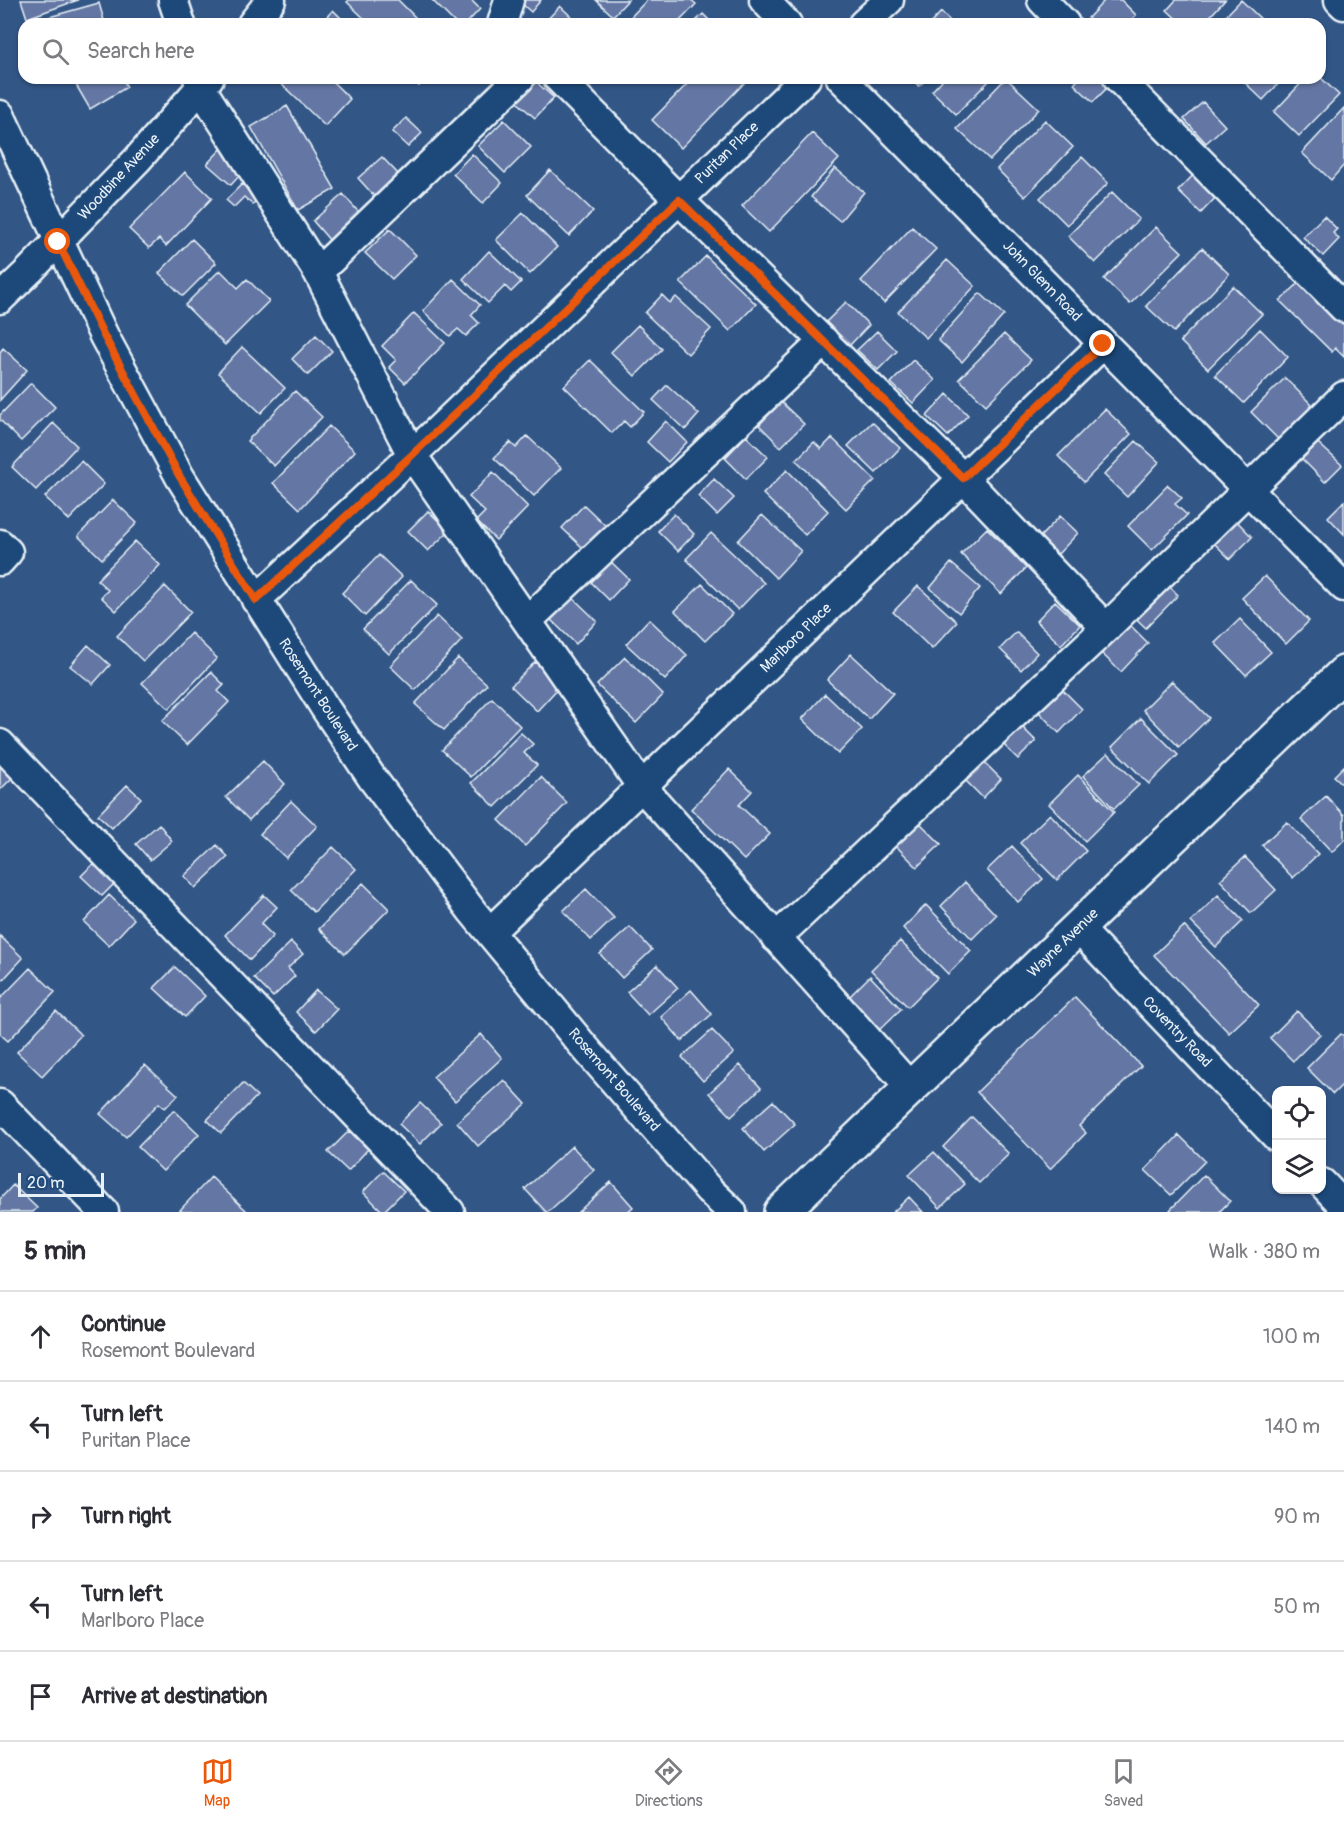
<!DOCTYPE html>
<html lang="en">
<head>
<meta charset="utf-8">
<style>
  :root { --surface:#fff; --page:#f2f2f3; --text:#2b2b33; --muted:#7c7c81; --line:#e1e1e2; --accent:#ea580c }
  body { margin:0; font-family:Pangolin,sans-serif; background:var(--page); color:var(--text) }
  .controls { position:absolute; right:18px; bottom:18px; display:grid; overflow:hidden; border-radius:12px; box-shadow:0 2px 4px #0004 }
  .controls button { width:54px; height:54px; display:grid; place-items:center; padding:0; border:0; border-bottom:2px solid var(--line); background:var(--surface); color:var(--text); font:30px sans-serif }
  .scale { position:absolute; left:18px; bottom:15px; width:86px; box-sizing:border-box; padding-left:6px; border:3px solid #e8f1f8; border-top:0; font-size:16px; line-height:21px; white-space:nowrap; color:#e8f1f8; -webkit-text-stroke:4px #1f4a7a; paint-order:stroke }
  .stop { position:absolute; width:18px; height:18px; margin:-14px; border:4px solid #ea580c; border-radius:50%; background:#fff }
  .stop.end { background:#ea580c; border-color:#fff; box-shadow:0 2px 6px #0008 }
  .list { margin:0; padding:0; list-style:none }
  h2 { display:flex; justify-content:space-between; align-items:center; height:78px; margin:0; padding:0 24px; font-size:26px }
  h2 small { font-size:20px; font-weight:400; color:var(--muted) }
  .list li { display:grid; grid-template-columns:39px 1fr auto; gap:18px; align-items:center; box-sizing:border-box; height:90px; padding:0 24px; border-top:2px solid var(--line) }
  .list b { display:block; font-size:22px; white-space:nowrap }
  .list p { margin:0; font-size:20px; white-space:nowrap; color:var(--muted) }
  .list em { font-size:20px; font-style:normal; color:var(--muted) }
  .icon { flex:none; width:33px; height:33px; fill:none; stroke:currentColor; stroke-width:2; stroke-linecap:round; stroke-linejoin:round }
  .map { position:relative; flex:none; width:1344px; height:1212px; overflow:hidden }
  .search { position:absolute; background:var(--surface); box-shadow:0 2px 4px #0004; left:18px; right:18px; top:18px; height:66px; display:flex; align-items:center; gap:15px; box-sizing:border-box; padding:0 21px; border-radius:18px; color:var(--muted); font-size:22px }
  .sheet { height:528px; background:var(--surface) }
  nav { display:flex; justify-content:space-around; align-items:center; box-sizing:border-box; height:84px; border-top:2px solid var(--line); background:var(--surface); font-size:16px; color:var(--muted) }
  nav a { display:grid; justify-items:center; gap:3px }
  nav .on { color:var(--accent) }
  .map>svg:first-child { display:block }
  .building { fill:#6376a4; stroke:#e8f1f8; stroke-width:1.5 }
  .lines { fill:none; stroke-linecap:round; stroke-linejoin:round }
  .minor-casing { stroke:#e8f1f8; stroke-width:33 }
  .major-casing { stroke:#e8f1f8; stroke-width:38 }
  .minor { stroke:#1f4a7a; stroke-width:28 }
  .major { stroke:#1f4a7a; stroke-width:33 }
  .route { stroke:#ea580c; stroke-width:8 }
  .labels { text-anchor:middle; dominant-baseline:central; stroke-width:6; stroke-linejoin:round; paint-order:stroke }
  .street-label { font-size:15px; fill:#e8f1f8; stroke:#1f4a7a }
</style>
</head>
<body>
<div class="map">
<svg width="1344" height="1212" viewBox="0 0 1344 1212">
  <rect width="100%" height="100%" fill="#325686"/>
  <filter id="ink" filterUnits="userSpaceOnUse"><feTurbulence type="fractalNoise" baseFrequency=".0167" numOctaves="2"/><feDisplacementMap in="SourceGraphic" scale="12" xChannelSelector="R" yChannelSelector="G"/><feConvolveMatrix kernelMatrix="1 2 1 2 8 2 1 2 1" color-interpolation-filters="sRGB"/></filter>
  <g filter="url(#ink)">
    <path class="building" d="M21,0H78L27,18Z
      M349,0H398L415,17L408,24H370L347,2Z
      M432,0H471L480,9L466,24H456Z
      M521,0H541L531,12L520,2Z
      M596,0H628L613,16Z
      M647,0H691L696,4L677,24H624Z
      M1105,0H1121L1136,15L1128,24H1093L1088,18Z
      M1176,0H1225L1203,24H1182L1167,10Z
      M1241,0L1265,23L1264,24H1218Z
      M99,3L105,24H51L49,17Z
      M560,6L579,24H543Z
      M333,10L347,24H320Z
      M941,12L953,24H930Z
      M703,14L713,24H693Z
      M1320,77L1339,95L1299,136L1274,112L1306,78Z
      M72,78H122L127,87L90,109Z
      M277,78H329L350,99L325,126L276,79Z
      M410,78H427L419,86Z
      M693,78H749L681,148L652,120Z
      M911,78H927L919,86Z
      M944,78H992L956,114L932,91Z
      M1006,78L1039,109L990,160L957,129Z
      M1080,78H1108L1113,82L1093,102L1074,84Z
      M1240,78H1284L1263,100Z
      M535,81L554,98L535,118L516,101Z
      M1203,102L1225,126L1206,143L1184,119Z
      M287,106L335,189L298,210L251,127Z
      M1344,108V165L1331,180L1302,153Z
      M406,118L422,133L408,147L392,132Z
      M504,120L531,147L505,173L478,146Z
      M1045,120L1073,147L1025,197L997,169Z
      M812,133L839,159L769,232L742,206Z
      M225,145L248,166L231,185L207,164Z
      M472,154L502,183L483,203L453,174Z
      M382,157L400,176L376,198L358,178Z
      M1082,157L1108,183L1067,225L1040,198Z
      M835,168L864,192L840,221L811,197Z
      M550,170L593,211L569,236L527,195Z
      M1198,170L1221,192L1201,213L1178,191Z
      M185,172L212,198L166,246L159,239L149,248L129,229Z
      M242,184L258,200L253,205L244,197L234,207L226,200Z
      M1112,192L1139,219L1095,263L1068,236Z
      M343,194L361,215L331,242L313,221Z
      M523,213L557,247L530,274L496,240Z
      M1324,216L1337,229L1333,233L1339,239L1323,256L1303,237Z
      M912,227L936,249L884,303L861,281Z
      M1156,227L1182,252L1130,304L1104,279Z
      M390,229L416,255L392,279L365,253Z
      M192,239L216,263L183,296L159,273Z
      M1202,248L1229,274L1174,332L1146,306Z
      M489,251L521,282L511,292L505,286L488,303L463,279Z
      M706,256L756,304L730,331L680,282Z
      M947,260L975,286L926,338L898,312Z
      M220,270L238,288L247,279L269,301L225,345L185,305Z
      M453,279L480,305L471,315L479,323L466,336L458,329L450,336L423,311Z
      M1301,281L1344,315V357L1335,348L1332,352L1280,301Z
      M1233,286L1262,314L1208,369L1180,341Z
      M980,293L1004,315L962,362L938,340Z
      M662,295L670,303L676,297L711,329L688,354L645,313Z
      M846,302L869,325L850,345L826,322Z
      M414,313L445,343L405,383L389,367L396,360L382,346Z
      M638,325L662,349L635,376L611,352Z
      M1260,329L1288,357L1244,403L1215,375Z
      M877,331L897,351L878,370L857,350Z
      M1004,334L1031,360L986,405L959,379Z
      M316,335L332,351L308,375L292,359Z
      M242,347L285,388L261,413L218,373Z
      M3,348L27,370L0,400V352Z
      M590,360L644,412L630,427L624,421L612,433L564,386Z
      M913,360L935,380L913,403L891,383Z
      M1285,378L1313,406L1279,440L1251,412Z
      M31,383L55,407L21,441L0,420V415Z
      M667,385L699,414L685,430L653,400Z
      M295,391L322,417L274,466L247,441Z
      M947,394L968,415L948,436L927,416Z
      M781,402L804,424L781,447L759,425Z
      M1105,409L1131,434L1084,482L1058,456Z
      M666,421L687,442L668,462L647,442Z
      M872,422L900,448L876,473L848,446Z
      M53,423L77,446L36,490L12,467Z
      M329,426L355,451L300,509L273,483Z
      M527,436L561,468L534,496L494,458L510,442L516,448Z
      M746,436L768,457L746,479L725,458Z
      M832,438L875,480L846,509L796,460L814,442L821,449Z
      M1136,441L1159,462L1127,497L1104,475Z
      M1318,443L1342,465L1325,482L1302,459Z
      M81,461L104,484L69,520L45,497Z
      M787,470L828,511L805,535L763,494Z
      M493,472L528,507L496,540L476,521L485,512L469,497Z
      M714,479L734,498L717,515L698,496Z
      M1168,485L1182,498L1175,504L1187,515L1152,550L1128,526Z
      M113,500L137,523L102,559L78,536Z
      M1344,501V534L1328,517Z
      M584,505L608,528L586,551L562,528Z
      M428,511L449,531L428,551L408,531Z
      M674,514L694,534L678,551L658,531Z
      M762,515L801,551L776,578L738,541Z
      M1231,515L1252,537L1230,559L1209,538Z
      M1060,516L1078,533L1058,554L1040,537Z
      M987,528L1026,568L1001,594L961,554Z
      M711,533L764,583L738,610L686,559Z
      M135,541L160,565L116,611L101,597L108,590L97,580Z
      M379,555L402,577L365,616L342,593Z
      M608,559L629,579L609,600L588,579Z
      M951,563L980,588L959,613L930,588Z
      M1265,576L1309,621L1286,644L1242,598Z
      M411,580L437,605L389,654L363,629Z
      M1164,581L1178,595L1146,628L1131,614Z
      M702,584L732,614L705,641L675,611Z
      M165,586L191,612L143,661L117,636Z
      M918,586L957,622L932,649L893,612Z
      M572,597L597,621L576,644L551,620Z
      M1055,601L1080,625L1061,645L1036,621Z
      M437,616L462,640L415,690L390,666Z
      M1123,618L1148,643L1121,672L1095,647Z
      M649,619L687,655L665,680L626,644Z
      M1240,619L1271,652L1246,675L1215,643Z
      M1016,632L1037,653L1021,670L1000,649Z
      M191,633L217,658L169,709L142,683Z
      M88,645L110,665L93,684L70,666Z
      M851,654L893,693L869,719L827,680Z
      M625,657L663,695L636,723L597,685Z
      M458,658L487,684L444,730L415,704Z
      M535,662L560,686L537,711L511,686Z
      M211,672L224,685L218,691L229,702L187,745L162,721Z
      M1172,681L1209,718L1179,747L1143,710Z
      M1059,686L1082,709L1059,733L1036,709Z
      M825,694L862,729L838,754L802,719Z
      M492,698L520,726L471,777L442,750Z
      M1141,718L1178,755L1149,784L1112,747Z
      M1018,723L1036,741L1018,759L1000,741Z
      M521,733L533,744L524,753L537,765L495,807L471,783Z
      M1108,753L1139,785L1114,809L1083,776Z
      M0,759L16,774L0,790Z
      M982,760L1001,779L983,798L964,779Z
      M263,761L285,784L249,820L226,797Z
      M1344,766V785L1334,776Z
      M729,769L752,791L739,805L770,834L744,860L691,809Z
      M1078,775L1114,812L1085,841L1049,804Z
      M541,777L567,803L525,846L499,820Z
      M127,785L141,798L112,828L98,815Z
      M1326,796L1344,815V840L1332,852L1301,819Z
      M291,801L317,826L286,858L260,834Z
      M1050,814L1086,851L1057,880L1020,843Z
      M918,821L941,844L917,867L894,844Z
      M1287,822L1318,854L1293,878L1262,845Z
      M159,824L172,841L150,860L136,844Z
      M217,845L228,857L195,888L184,876Z
      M1012,846L1043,879L1018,902L987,870Z
      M333,847L356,869L314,912L291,890Z
      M1245,857L1276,890L1251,913L1220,880Z
      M99,858L120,878L102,896L81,876Z
      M965,882L996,915L972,939L941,906Z
      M363,883L389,909L345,954L319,929Z
      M586,889L614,918L591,940L563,911Z
      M109,895L134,919L109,946L84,922Z
      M264,895L277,907L261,924L273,936L250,960L225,935Z
      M1218,895L1243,921L1216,947L1191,922Z
      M926,905L971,951L948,974L903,928Z
      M1184,926L1259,1005L1229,1033L1154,955Z
      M630,927L652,950L622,978L600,954Z
      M0,936L23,958L0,983Z
      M900,941L937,978L908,1007L871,970Z
      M291,942L303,954L288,968L295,976L273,997L254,978Z
      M657,965L678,988L648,1015L627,992Z
      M175,967L205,996L185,1017L154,988Z
      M30,968L55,992L8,1041L0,1034V999Z
      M870,976L901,1009L877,1032L846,1000Z
      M316,990L337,1009L316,1031L296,1012Z
      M691,990L712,1014L682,1041L661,1017Z
      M1075,997L1141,1066L1079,1126L1086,1133L1050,1169L977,1092Z
      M56,1011L81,1035L42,1076L17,1052Z
      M1297,1011L1320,1034L1293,1061L1270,1038Z
      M712,1030L734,1053L703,1081L682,1057Z
      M481,1034L502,1058L455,1101L433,1077Z
      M1341,1034L1344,1036V1083L1333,1094L1307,1068Z
      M145,1065L178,1095L165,1108L159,1103L126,1137L100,1114Z
      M740,1065L761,1088L731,1116L709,1093Z
      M504,1080L526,1104L478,1146L457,1122Z
      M243,1083L257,1096L221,1133L207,1120Z
      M773,1101L795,1124L764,1152L743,1128Z
      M420,1103L441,1123L420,1144L399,1124Z
      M174,1110L199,1134L163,1171L138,1147Z
      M972,1117L1009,1154L979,1183L943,1147Z
      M349,1131L368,1149L348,1171L328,1152Z
      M1179,1135L1205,1161L1171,1195L1145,1170Z
      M572,1146L594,1170L548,1212H546L525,1189Z
      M934,1152L965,1184L940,1208L909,1175Z
      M383,1171L404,1191L383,1212L363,1192Z
      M1204,1175L1230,1201L1219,1212H1172L1170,1210Z
      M211,1177L248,1212H183L180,1210Z
      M611,1182L633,1207L627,1212H578Z
      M13,1185L37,1208L33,1212H0V1199Z
      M909,1197L923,1212H893Z"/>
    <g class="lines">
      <g class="minor-casing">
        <path id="minor" d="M173,0L181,24
          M764,0L787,24
          M1042,0L1065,24
          M1339,0L1344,5
          M252,24L271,0
          M502,24L509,0
          M863,24L889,0
          M198,78L201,88L318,272L412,455L642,787L911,1088
          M558,78L679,200L963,478L1106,628
          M841,78L1344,587
          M1118,78L1344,308
          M0,115L104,336L180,477L325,708L372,778L472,911L580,1042L709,1190L732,1212
          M318,272L520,78
          M0,299L30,270L137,160L209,78
          M0,544L8,552L0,561
          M256,600L412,455L806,78
          M527,621L824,341
          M0,744L450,1212
          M1078,928L1276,1136
          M490,932L1103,344
          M776,938L1106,628L1344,396
          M0,1104L104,1212
          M1322,1183L1344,1206"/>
      </g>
      <g class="major-casing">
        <path id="major" d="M781,1212L1344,673"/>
      </g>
      <use href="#minor" class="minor"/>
      <use href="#major" class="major"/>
    </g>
  </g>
  <g class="lines" filter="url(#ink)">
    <path class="route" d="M58,242L104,336L180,477L256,600L412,455L679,200L963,478L1103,344"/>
  </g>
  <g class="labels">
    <g class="street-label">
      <text transform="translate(727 153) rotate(-44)">Puritan Place</text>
      <text transform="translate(119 177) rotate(-47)">Woodbine Avenue</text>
      <text transform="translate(1042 281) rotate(46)">John Glenn Road</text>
      <text transform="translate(796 638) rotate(-44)">Marlboro Place</text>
      <text transform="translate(318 695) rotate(57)">Rosemont Boulevard</text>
      <text transform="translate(1063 943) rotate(-44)">Wayne Avenue</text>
      <text transform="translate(1177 1032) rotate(46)">Coventry Road</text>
      <text transform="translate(614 1080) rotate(49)">Rosemont Boulevard</text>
    </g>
  </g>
</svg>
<div class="controls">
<button><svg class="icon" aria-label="locate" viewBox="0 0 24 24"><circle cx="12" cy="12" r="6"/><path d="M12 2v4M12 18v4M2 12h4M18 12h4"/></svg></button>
<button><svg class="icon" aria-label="layers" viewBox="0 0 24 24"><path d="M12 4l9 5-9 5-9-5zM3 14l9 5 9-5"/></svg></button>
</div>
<div class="scale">20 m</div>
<div class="stop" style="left:58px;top:242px"></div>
<div class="stop end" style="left:1103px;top:344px"></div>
<div class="search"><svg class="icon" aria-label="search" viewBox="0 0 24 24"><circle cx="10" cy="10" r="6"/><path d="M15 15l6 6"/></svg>Search here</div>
</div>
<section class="sheet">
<h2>5 min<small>Walk · 380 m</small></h2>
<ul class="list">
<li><svg class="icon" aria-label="ahead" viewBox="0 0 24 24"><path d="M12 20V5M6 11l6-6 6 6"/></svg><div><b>Continue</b><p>Rosemont Boulevard</p></div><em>100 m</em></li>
<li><svg class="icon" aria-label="left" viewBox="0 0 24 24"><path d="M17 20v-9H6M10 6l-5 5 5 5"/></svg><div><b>Turn left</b><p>Puritan Place</p></div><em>140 m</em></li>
<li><svg class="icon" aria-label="right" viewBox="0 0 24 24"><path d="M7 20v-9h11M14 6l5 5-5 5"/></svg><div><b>Turn right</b></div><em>90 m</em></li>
<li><svg class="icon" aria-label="left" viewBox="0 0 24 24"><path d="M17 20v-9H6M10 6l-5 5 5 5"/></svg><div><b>Turn left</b><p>Marlboro Place</p></div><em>50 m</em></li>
<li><svg class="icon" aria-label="arrive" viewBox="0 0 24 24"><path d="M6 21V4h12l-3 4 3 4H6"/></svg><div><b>Arrive at destination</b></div></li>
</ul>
</section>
<nav>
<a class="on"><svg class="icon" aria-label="map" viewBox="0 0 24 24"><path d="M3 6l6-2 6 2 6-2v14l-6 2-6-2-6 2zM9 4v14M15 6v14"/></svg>Map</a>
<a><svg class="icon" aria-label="directions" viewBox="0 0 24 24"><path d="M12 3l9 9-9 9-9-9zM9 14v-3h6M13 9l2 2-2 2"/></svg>Directions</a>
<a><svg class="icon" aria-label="saved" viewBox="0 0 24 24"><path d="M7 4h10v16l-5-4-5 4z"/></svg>Saved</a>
</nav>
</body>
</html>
